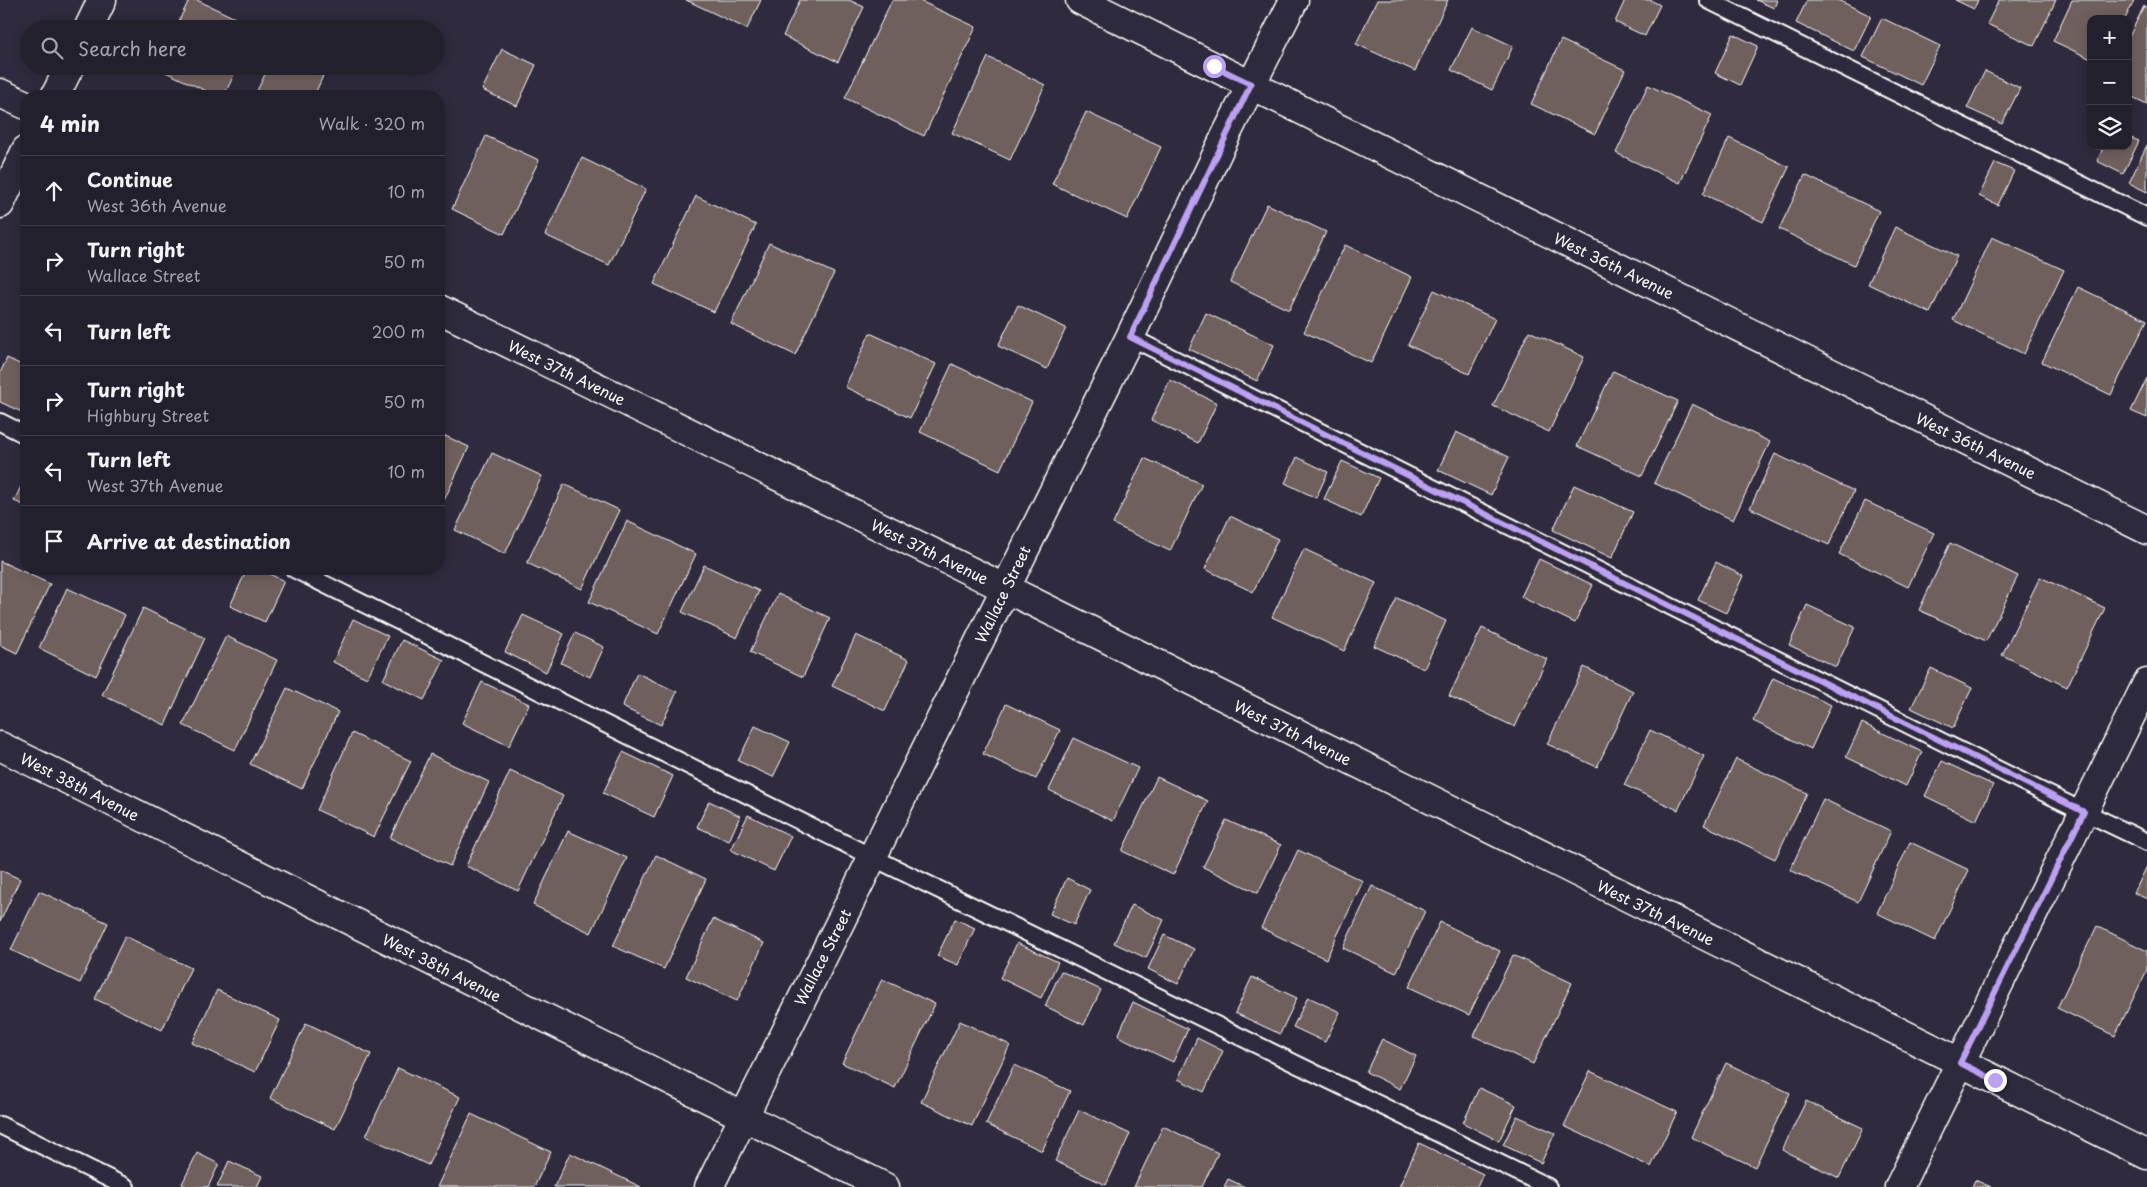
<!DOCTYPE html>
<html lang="en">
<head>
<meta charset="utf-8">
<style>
  :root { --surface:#23202e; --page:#2f2d3a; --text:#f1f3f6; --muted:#a3a3aa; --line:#403e4a }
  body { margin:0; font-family:"Playpen Sans",sans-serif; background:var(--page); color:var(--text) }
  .controls { position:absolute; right:15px; top:15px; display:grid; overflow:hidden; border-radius:10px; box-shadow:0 2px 12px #0003 }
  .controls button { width:45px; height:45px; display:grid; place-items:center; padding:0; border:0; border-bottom:1px solid var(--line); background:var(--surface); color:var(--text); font:25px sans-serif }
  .stop { position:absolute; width:15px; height:15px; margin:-11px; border:4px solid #bca0f2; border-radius:50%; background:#fff }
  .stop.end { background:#bca0f2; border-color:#fff; box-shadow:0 1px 5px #0008 }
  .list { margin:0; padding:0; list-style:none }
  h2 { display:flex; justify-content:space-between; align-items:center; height:65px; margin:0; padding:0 20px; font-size:21px }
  h2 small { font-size:16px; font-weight:400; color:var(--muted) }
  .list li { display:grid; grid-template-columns:32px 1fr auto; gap:15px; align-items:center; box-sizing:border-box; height:70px; padding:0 20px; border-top:1px solid var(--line) }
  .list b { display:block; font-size:19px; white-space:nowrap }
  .list p { margin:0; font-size:16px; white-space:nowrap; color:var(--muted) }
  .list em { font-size:16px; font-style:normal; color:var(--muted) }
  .icon { flex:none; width:28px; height:28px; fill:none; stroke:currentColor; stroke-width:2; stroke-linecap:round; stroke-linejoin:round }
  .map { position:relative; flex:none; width:2147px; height:1187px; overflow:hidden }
  .search { position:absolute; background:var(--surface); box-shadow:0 2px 12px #0003; left:20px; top:20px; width:425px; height:55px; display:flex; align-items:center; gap:12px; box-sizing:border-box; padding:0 18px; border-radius:28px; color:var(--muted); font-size:19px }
  .panel { position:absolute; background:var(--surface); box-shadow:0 2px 12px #0003; left:20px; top:90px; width:425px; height:485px; border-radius:20px }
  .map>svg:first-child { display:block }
  .building { fill:#6f605d; stroke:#fff }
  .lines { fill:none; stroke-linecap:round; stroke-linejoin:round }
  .service-casing { stroke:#fff; stroke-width:20 }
  .minor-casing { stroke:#fff; stroke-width:31 }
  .service { stroke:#2f2a3d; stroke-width:16 }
  .minor { stroke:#2f2a3d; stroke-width:28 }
  .route { stroke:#bca0f2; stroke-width:6 }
  .labels { text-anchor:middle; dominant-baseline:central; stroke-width:4; stroke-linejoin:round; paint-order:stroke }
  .street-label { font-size:15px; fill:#fff; stroke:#2f2a3d }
</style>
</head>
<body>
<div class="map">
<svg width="2147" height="1187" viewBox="0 0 2147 1187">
  <rect width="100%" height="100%" fill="#2f2a3d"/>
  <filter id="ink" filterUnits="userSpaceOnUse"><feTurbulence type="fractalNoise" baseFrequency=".02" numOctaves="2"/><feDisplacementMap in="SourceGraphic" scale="10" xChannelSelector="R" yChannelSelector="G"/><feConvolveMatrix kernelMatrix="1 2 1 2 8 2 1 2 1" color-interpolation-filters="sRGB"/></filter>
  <g filter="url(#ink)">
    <path class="building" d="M189,0H197L256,28L175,29Z
      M686,0H761L747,29Z
      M800,0H849L864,7L838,62L783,36Z
      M892,0H918L976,27L924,136L845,98Z
      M1377,0H1448L1415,71L1356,44Z
      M1625,0H1650L1660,5L1645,36L1615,22Z
      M1756,0H1777L1774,8Z
      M1807,0H1838L1871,16L1854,51L1796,23Z
      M1955,0H1978L1974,9Z
      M1999,0H2056L2034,46L1987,24Z
      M2072,0H2134L2125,19H2091V59L2053,41Z
      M2144,6L2147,8V104L2128,95V39Z
      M1882,18L1940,46L1921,85L1863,57Z
      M1472,27L1513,46L1492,90L1451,70Z
      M1733,34L1758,46L1740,85L1715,73Z
      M1561,40L1625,70L1595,134L1531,104Z
      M502,49L536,65L517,106L482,90Z
      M988,57L1045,85L1010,160L952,133Z
      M158,66H238L224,96H217L157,68Z
      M269,66H302L323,76L314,96H262L256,93Z
      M1985,71L2020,88L2002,124L1967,108Z
      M1648,85L1712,115L1680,183L1616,153Z
      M1086,112L1161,147L1127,219L1052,184Z
      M486,136L539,160L504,234L452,209Z
      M2128,137L2139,141L2123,174L2097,161L2104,146H2128Z
      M1729,138L1789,167L1763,222L1703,194Z
      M2147,145V192L2129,183Z
      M582,158L646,189L609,265L545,235Z
      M1995,163L2014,171L1998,205L1979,196Z
      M1805,175L1879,211L1854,265L1779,229Z
      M696,196L756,225L714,312L654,284Z
      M1267,204L1326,232L1289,310L1230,282Z
      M1895,227L1957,256L1930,313L1868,284Z
      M1992,237L2064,270L2024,354L1953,320Z
      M769,243L834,273L795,355L731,324Z
      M1345,245L1412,277L1371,363L1304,332Z
      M2078,287L2147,320L2111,395L2042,362Z
      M1434,290L1495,319L1469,374L1408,345Z
      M1018,305L1066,328L1047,369L998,346Z
      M1206,313L1274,345L1257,381L1189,349Z
      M1529,331L1584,357L1549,432L1493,406Z
      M870,333L936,364L910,418L845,387Z
      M7,358L26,367V414L0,402V373Z
      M952,364L1032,402L1000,470L920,432Z
      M1613,371L1678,401L1642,476L1577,446Z
      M2147,378V418L2131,411Z
      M1170,380L1217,403L1198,443L1151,420Z
      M1692,404L1770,442L1733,520L1654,483Z
      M1456,432L1509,457L1491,495L1438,470Z
      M439,433L469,447L441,507L439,506Z
      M492,453L542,476L505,554L455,530Z
      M1775,454L1854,491L1829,545L1750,508Z
      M1297,457L1328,472L1316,498L1285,483Z
      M1144,458L1202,484L1170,551L1113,524Z
      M1342,461L1379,478L1361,517L1324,499Z
      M26,476V506L14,501Z
      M564,484L619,510L582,589L527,563Z
      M1574,485L1633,512L1612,558L1553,530Z
      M1865,501L1934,533L1908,587L1839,554Z
      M1230,516L1278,539L1253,592L1205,569Z
      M627,521L696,554L658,634L589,602Z
      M1950,543L2018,576L1986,641L1919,610Z
      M1304,549L1376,583L1344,651L1272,617Z
      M1539,559L1593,585L1575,623L1521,597Z
      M0,561L50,584L17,653L0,645Z
      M1716,562L1743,576L1726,613L1698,600Z
      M704,565L759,591L737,638L682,612Z
      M247,569H259L284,581L265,622L230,606Z
      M2040,577L2105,608L2067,687L2002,655Z
      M67,588L125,615L96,676L39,648Z
      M778,594L830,618L803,677L750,652Z
      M1397,598L1446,621L1424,669L1374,646Z
      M1807,605L1855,627L1836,667L1789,645Z
      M143,608L205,638L165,725L102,695Z
      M523,615L564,634L546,672L505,652Z
      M353,619L388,636L367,678L333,662Z
      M1482,628L1547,659L1515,727L1449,696Z
      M575,633L604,647L590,677L561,663Z
      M856,635L909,660L885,711L832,686Z
      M226,636L277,660L235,750L183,725Z
      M402,640L444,660L424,700L383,680Z
      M1584,667L1633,691L1597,767L1547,744Z
      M1931,668L1972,688L1953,728L1911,708Z
      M637,673L677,692L661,725L622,707Z
      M1773,678L1831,705L1811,749L1753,721Z
      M482,682L529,704L509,746L462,723Z
      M287,688L338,712L302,789L250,764Z
      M1006,704L1060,730L1036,779L983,754Z
      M1862,723L1922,752L1906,786L1846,757Z
      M755,726L790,742L773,777L738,761Z
      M1650,730L1704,756L1678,810L1624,785Z
      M352,733L411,761L374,837L317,810Z
      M1074,738L1138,768L1113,821L1049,790Z
      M623,752L673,776L654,817L603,793Z
      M430,754L489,782L450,866L390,838Z
      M1736,759L1807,793L1775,859L1704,825Z
      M1942,761L1993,785L1976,821L1925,796Z
      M510,771L563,796L518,891L466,866Z
      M1157,777L1208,801L1173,875L1122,851Z
      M1823,799L1891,831L1858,902L1790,870Z
      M709,801L740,816L729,841L697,827Z
      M748,815L791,836L774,871L731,850Z
      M1226,820L1281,845L1258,893L1203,867Z
      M568,831L627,858L591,933L533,905Z
      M1910,842L1969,870L1935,941L1877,913Z
      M1298,850L1363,881L1326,959L1261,928Z
      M656,855L706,879L664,969L613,946Z
      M2147,866V899L2134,893Z
      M0,870L20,879L0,922Z
      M1067,878L1090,890L1074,925L1050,914Z
      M1372,886L1425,911L1396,973L1343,948Z
      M39,891L108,923L80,983L11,950Z
      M1132,905L1164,920L1146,958L1114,943Z
      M713,919L764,943L737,1001L686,977Z
      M955,919L975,928L958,965L937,956Z
      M1440,922L1500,951L1469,1015L1409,987Z
      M2097,926L2147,951V970L2115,1036L2057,1008Z
      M1164,935L1194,949L1178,984L1148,969Z
      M125,936L191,968L162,1030L95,999Z
      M1017,943L1058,962L1041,998L1000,978Z
      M1513,955L1572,983L1533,1064L1474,1036Z
      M1061,971L1101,990L1084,1025L1045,1006Z
      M1252,977L1297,998L1280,1034L1235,1013Z
      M882,979L935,1004L895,1088L842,1063Z
      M217,990L280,1020L255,1072L192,1043Z
      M1308,997L1340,1012L1325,1042L1293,1027Z
      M1133,1002L1188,1029L1173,1062L1118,1036Z
      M960,1021L1010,1045L972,1126L921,1102Z
      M306,1023L371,1054L335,1129L270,1098Z
      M1197,1038L1223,1051L1204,1092L1178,1079Z
      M1382,1039L1416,1056L1400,1089L1366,1072Z
      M1726,1063L1790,1093L1755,1167L1691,1137Z
      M1014,1065L1070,1091L1042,1151L986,1124Z
      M398,1068L460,1097L428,1165L366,1136Z
      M1590,1071L1677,1112L1651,1167L1564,1126Z
      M1479,1088L1516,1105L1499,1141L1463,1123Z
      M1806,1101L1863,1128L1839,1178L1782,1150Z
      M1079,1110L1130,1134L1106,1185L1055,1161Z
      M471,1114L551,1152L534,1187H437Z
      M1517,1116L1555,1133L1541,1163L1503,1145Z
      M1163,1126L1218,1153L1202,1187H1134Z
      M1419,1143L1483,1174L1477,1187H1399Z
      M197,1153L219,1164L208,1187H188L182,1184Z
      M570,1153L641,1187H554Z
      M229,1161L262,1176L257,1187H217Z
      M1228,1179L1245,1187H1224Z
      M1975,1180L1991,1187H1972Z"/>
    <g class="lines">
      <g class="service-casing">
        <path id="service" d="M1708,0L2147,217
          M1130,337L2043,792L2147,842
          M0,422L26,435
          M294,569L872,857L1548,1187
          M0,1125L126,1187"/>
      </g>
      <g class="minor-casing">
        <path id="minor" d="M1080,0L2147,530
          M88,29L102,0
          M0,93L26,105
          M55,96L70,66
          M0,204L26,150
          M439,309L1035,603L2147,1155
          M0,746L885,1187
          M709,1187L1130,337L1225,137L1294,0
          M1899,1187L2147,683"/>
      </g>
      <use href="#service" class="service"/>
      <use href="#minor" class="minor"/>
    </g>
  </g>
  <g class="lines" filter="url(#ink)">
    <path class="route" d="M1214,66L1251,84L1130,337L2084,812L1960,1063L1995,1080"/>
  </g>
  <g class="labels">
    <g class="street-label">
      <text transform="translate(1614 265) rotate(26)">West 36th Avenue</text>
      <text transform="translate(567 372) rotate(26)">West 37th Avenue</text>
      <text transform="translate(1976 445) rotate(26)">West 36th Avenue</text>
      <text transform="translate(930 551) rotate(26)">West 37th Avenue</text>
      <text transform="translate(1002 594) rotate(-64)">Wallace Street</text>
      <text transform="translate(1293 732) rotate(26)">West 37th Avenue</text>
      <text transform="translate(80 786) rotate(27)">West 38th Avenue</text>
      <text transform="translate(1656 912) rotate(26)">West 37th Avenue</text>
      <text transform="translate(822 957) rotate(-63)">Wallace Street</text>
      <text transform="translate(442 967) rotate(27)">West 38th Avenue</text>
    </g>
  </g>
</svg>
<div class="controls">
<button>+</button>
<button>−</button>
<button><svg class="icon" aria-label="layers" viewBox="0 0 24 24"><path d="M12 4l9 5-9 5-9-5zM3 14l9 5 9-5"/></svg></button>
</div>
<div class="stop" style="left:1214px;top:66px"></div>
<div class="stop end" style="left:1995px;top:1080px"></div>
<div class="search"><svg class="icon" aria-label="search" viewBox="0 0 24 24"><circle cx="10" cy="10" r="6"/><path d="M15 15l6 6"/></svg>Search here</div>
<section class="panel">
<h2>4 min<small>Walk · 320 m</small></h2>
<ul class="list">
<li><svg class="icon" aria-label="ahead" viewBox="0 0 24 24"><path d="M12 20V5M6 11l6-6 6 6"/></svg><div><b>Continue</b><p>West 36th Avenue</p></div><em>10 m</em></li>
<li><svg class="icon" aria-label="right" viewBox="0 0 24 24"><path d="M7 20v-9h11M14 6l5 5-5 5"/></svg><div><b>Turn right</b><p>Wallace Street</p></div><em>50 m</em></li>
<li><svg class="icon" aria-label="left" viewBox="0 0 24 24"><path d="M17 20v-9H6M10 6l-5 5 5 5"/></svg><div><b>Turn left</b></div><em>200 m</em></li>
<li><svg class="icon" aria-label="right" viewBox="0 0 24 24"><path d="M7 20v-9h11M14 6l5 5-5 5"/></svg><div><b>Turn right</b><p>Highbury Street</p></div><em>50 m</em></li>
<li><svg class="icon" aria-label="left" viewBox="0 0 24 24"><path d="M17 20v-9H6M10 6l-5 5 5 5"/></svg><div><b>Turn left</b><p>West 37th Avenue</p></div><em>10 m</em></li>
<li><svg class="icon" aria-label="arrive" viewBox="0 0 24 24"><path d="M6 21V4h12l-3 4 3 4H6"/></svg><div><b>Arrive at destination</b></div></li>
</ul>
</section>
</div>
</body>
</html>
